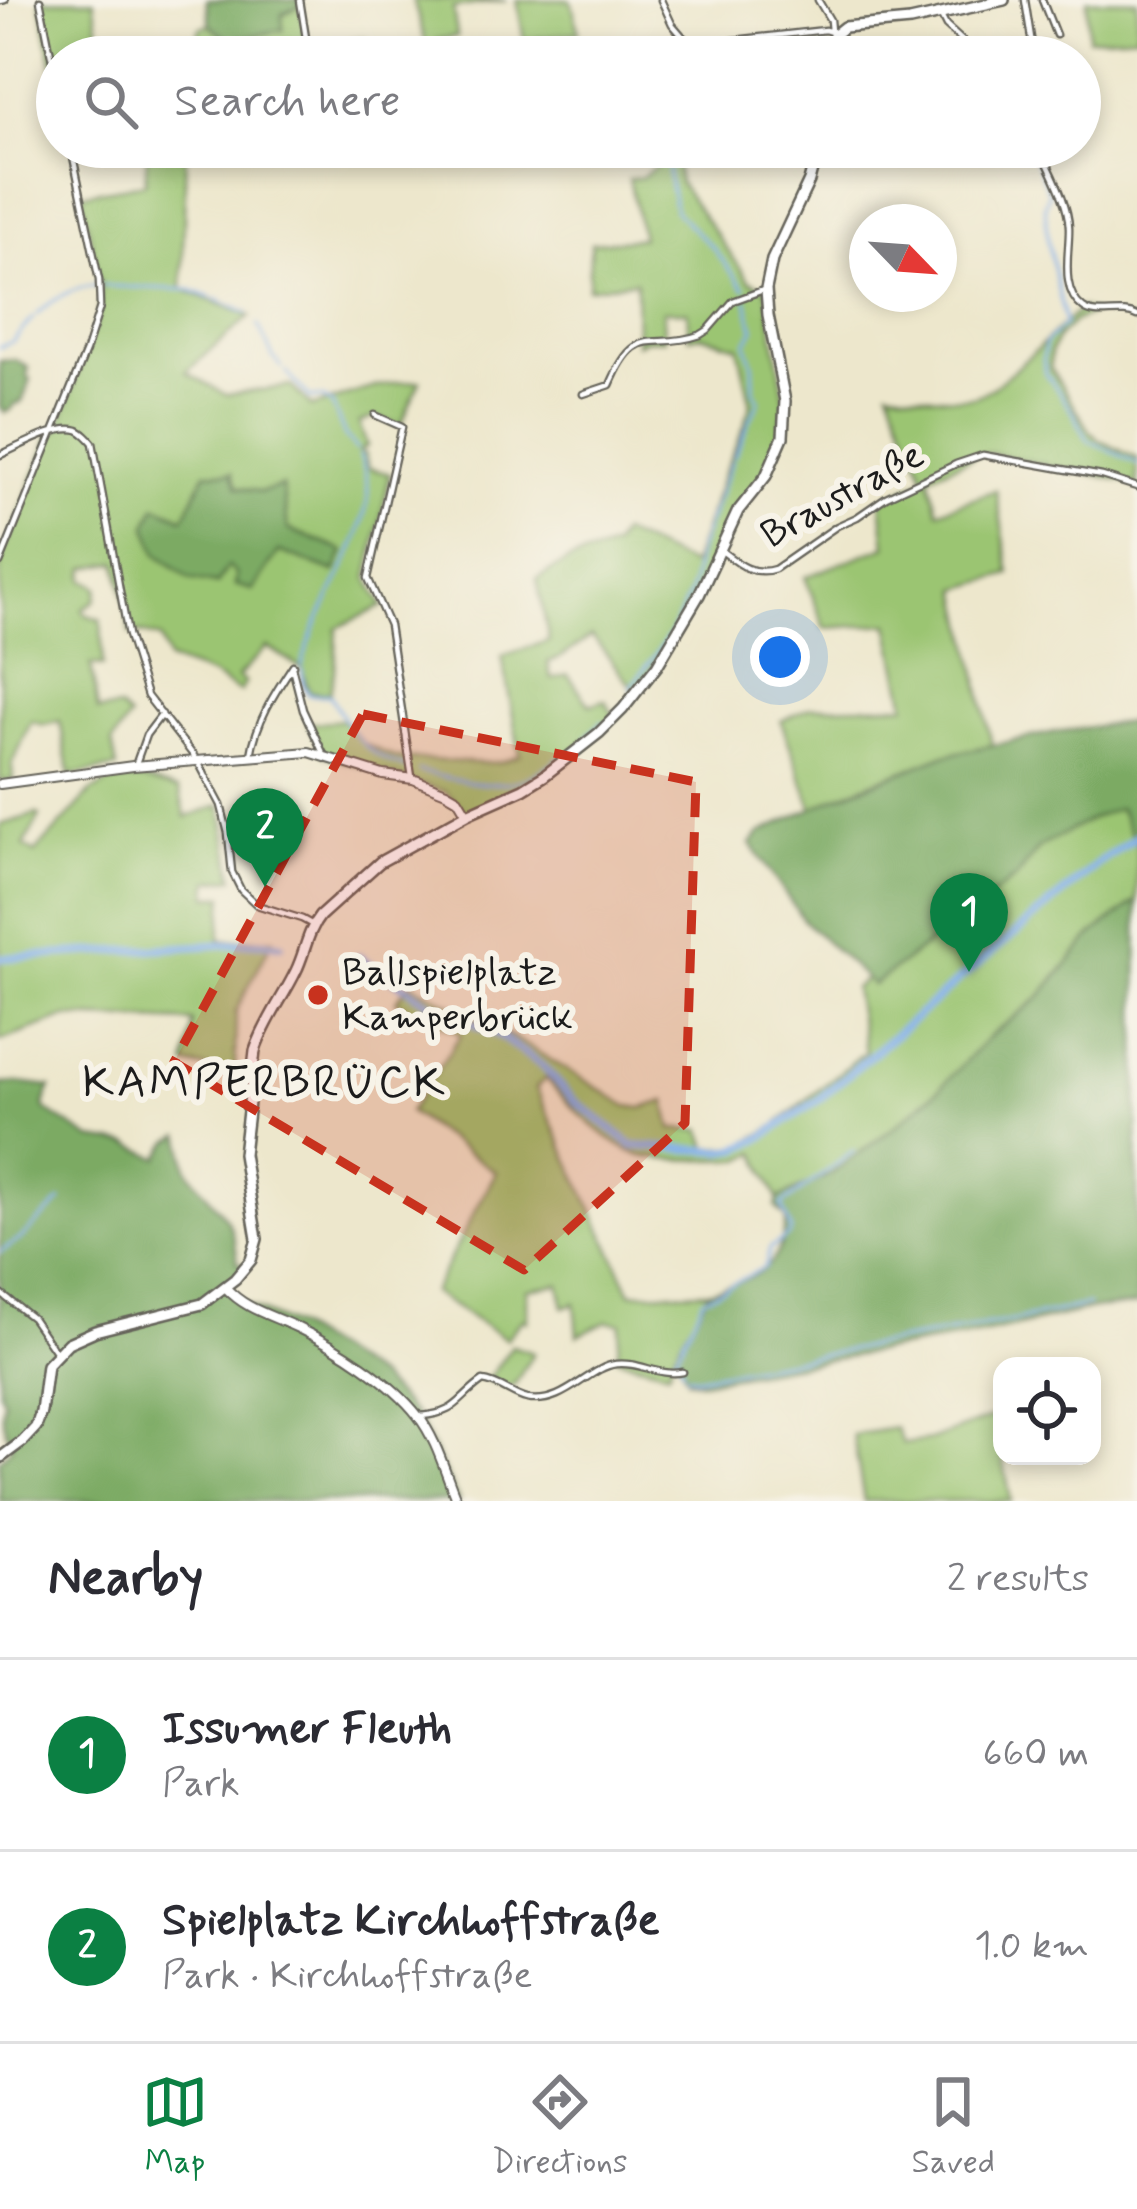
<!DOCTYPE html>
<html lang="en">
<head>
<meta charset="utf-8">
<style>
  :root { --surface:#fff; --page:#f7f7f7; --text:#2b2b33; --muted:#7c7c81; --line:#e1e1e2; --accent:#0b8043 }
  body { margin:0; font-family:Mynerve,sans-serif; background:var(--page); color:var(--text) }
  .controls { position:absolute; right:36px; bottom:36px; display:grid; overflow:hidden; border-radius:24px; box-shadow:0 6px 18px #0003 }
  .controls button { width:108px; height:108px; display:grid; place-items:center; padding:0; border:0; border-bottom:3px solid var(--line); background:var(--surface); color:var(--text); font:60px sans-serif }
  .compass { position:absolute; left:849px; top:204px; width:108px; height:108px; border-radius:50%; background:var(--surface); box-shadow:0 6px 18px #0003; rotate:115deg }
  .you { position:absolute; left:780px; top:657px; width:42px; height:42px; margin:-30px; border:9px solid #fff; border-radius:50%; background:#1a73e8; box-shadow:0 0 0 18px #1a73e833 }
  .badge { display:grid; place-items:center; width:78px; height:78px; border-radius:50%; background:var(--accent); color:#fff; font-size:39px; font-weight:700 }
  .pin { position:absolute; translate:-50% -99px; filter:drop-shadow(0 3px 6px #0008) }
  .pin::after { content:''; position:absolute; top:63px; width:42px; height:36px; background:inherit; clip-path:polygon(0 0,100% 0,50% 100%) }
  .list { margin:0; padding:0; list-style:none }
  h2 { display:flex; justify-content:space-between; align-items:center; height:156px; margin:0; padding:0 48px; font-size:51px }
  h2 small { font-size:39px; font-weight:400; color:var(--muted) }
  .list li { display:grid; grid-template-columns:78px 1fr auto; gap:36px; align-items:center; box-sizing:border-box; height:192px; padding:0 48px; border-top:3px solid var(--line) }
  .list b { display:block; font-size:45px; white-space:nowrap }
  .list p { margin:0; font-size:39px; white-space:nowrap; color:var(--muted) }
  .list em { font-size:39px; font-style:normal; color:var(--muted) }
  .icon { flex:none; width:66px; height:66px; fill:none; stroke:currentColor; stroke-width:2; stroke-linecap:round; stroke-linejoin:round }
  .map { position:relative; flex:none; width:1137px; height:1501px; overflow:hidden }
  .search { position:absolute; background:var(--surface); box-shadow:0 6px 18px #0003; left:36px; right:36px; top:36px; height:132px; display:flex; align-items:center; gap:30px; box-sizing:border-box; padding:0 42px; border-radius:66px; color:var(--muted); font-size:45px }
  .sheet { height:540px; background:var(--surface) }
  nav { display:flex; justify-content:space-around; align-items:center; box-sizing:border-box; height:168px; border-top:3px solid var(--line); background:var(--surface); font-size:33px; color:var(--muted) }
  nav a { display:grid; justify-items:center; gap:6px }
  nav .on { color:var(--accent) }
  .map>svg:first-child { display:block }
  .green { fill:#9bc572; stroke:#5c7047; stroke-width:3; fill-rule:evenodd }
  .forest { fill:#7caa64; stroke:#4c6340; stroke-width:3 }
  .lines { fill:none; stroke-linecap:round; stroke-linejoin:round }
  .stream { stroke:#7eade8; stroke-width:3 }
  .river { stroke:#7eade8; stroke-width:8 }
  .minor-casing { stroke:#65635a; stroke-width:9 }
  .tertiary-casing { stroke:#65635a; stroke-width:12 }
  .secondary-casing { stroke:#65635a; stroke-width:14 }
  .minor { stroke:#fff; stroke-width:4.5 }
  .tertiary { stroke:#fff; stroke-width:8 }
  .secondary { stroke:#fff; stroke-width:9 }
  .marked { fill:#c8321e; fill-opacity:0.2; stroke:#c8321e; stroke-width:9; stroke-dasharray:24 15; stroke-linejoin:round }
  .poi-dot { fill:#c8321e; stroke:#f7f3e8; stroke-width:4.5 }
  .labels { text-anchor:middle; dominant-baseline:central; stroke-width:12; stroke-linejoin:round; paint-order:stroke }
  .street-label { font-size:39px; fill:#1c1c1c; stroke:#f7f3e8 }
  .poi-label { font-size:39px; fill:#1c1c1c; stroke:#f7f3e8; text-anchor:start }
  .quarter-label { font-size:45px; letter-spacing:3px; fill:#1c1c1c; stroke:#f7f3e8 }
</style>
</head>
<body>
<div class="map">
<svg width="1137" height="1501" viewBox="0 0 1137 1501">
  <rect width="100%" height="100%" fill="#f7f3e8"/>
  <filter id="ink" filterUnits="userSpaceOnUse"><feTurbulence type="fractalNoise" baseFrequency=".00833" numOctaves="2"/><feDisplacementMap in="SourceGraphic" scale="24" xChannelSelector="R" yChannelSelector="G"/><feConvolveMatrix kernelMatrix="1 2 1 2 8 2 1 2 1" color-interpolation-filters="sRGB"/></filter>
  <filter id="wash" filterUnits="userSpaceOnUse"><feTurbulence type="fractalNoise" baseFrequency=".004" numOctaves="4" result="noise"/><feDisplacementMap in="SourceGraphic" scale="48" xChannelSelector="R" yChannelSelector="G"/><feGaussianBlur stdDeviation="2.7" result="paint"/><feColorMatrix in="noise" values="0 0 0 0 0 0 0 0 0 0 0 0 0 0 0 0 0 1.4 0 .05"/><feComposite in="paint" operator="in"/></filter>
  <g filter="url(#wash)">
    <rect width="100%" height="100%" fill="#ede7cc"/>
    <path class="green" d="M40,0H94L103,57H57V87Z
      M413,0H507L453,8L457,36L437,40L441,57H430Z
      M517,0H571L579,32L524,40Z
      M1087,0H1137V35L1088,38Z
      M301,6L308,45L364,39L369,57H192L200,28L210,25L229,40L283,29L282,14Z
      M148,147H186L182,289L250,316L186,372L226,395L291,386L312,407C347,396 383,381 420,381L401,425L374,417L359,423L367,446L360,451L365,455L368,468L390,474L368,578L383,606L337,628L335,672L329,694L309,692L301,668L267,647L238,677L245,683L240,692L211,675L168,660L160,638L141,633L131,634L117,562L86,568L84,579L98,587L96,600L83,609L85,614L101,620L103,666L91,665L98,711L119,708L129,718L112,743L117,768L70,775L60,721L44,725L31,721L12,766L13,780L0,781V563L51,433L58,430L98,316L101,289L81,194L145,183ZM232,473L237,487L261,492L282,486L288,529L343,551H279L253,590L227,565L216,584L190,578L157,507L184,518Z
      M655,147H682L677,170L679,182L749,280L766,289L785,401L777,453L739,514L699,595L637,693L592,636L560,658L548,662L551,679L568,675L590,705L605,700L615,717L544,776L467,814L446,792L324,755L308,724L342,720L363,743L396,758L483,763L500,762L520,755L502,656L549,641L537,579L568,561L613,547L621,533L692,565L723,475L744,427L751,404L738,346L700,335L689,337L687,311H663L664,339H646L637,344L636,281L588,288L591,243L642,238L629,179L642,177L664,160Z
      M1081,308L1093,313L1074,322L1058,337L1051,352L1050,368L1090,431L1099,440L1137,459V487L1124,481L989,453L977,455L929,476L938,511L996,490L1010,574L959,589L992,745C930,759 870,780 813,809L781,721L811,707L906,705L889,624L825,628L805,577L886,546L881,501L925,478L889,389C916,394 945,400 973,397C995,393 1061,326 1081,308Z
      M1137,777V901L1093,934L1038,999L991,1035L938,1090L896,1126L831,1174L778,1199L756,1153L742,1160C719,1159 657,1162 639,1155C608,1144 566,1103 546,1078L536,1088L631,1293L709,1291L674,1354L668,1371L617,1358L621,1323L607,1321L578,1335L575,1303L564,1307L559,1284L527,1289V1321L522,1319L506,1339L432,1293L496,1172L409,1112L461,1034L396,1001L410,983L509,1035L628,1106L642,1108L666,1101L672,1129L702,1130L708,1148L739,1147L776,1125L865,1052L854,988L866,979L869,981L1021,859Z
      M140,779L179,790L186,817L221,805L234,878L209,881L208,896H224L220,940L273,939L236,1011L235,1073L186,1065L193,1022L67,1017L0,1041V825L37,814L40,816L24,846L35,853L91,792L112,781Z
      M512,1346L533,1353L515,1384L507,1387L487,1380Z
      M995,1416L1011,1501H864L853,1435L895,1428L903,1444L930,1440Z"/>
    <path class="forest" d="M206,0H300L301,6L282,14L283,30L229,40L210,25Z
      M16,360L29,368L27,375L31,379L22,402L15,404L11,410L4,412L0,408V361Z
      M206,472L232,473L237,487L261,492L282,486L288,529L344,551L335,572L279,551L253,590L235,585L237,575L228,566L217,584L190,579L157,554L147,526L156,506L184,518Z
      M1128,722L1137,759V841L1135,842L1119,808L1093,818L1040,847L1017,877L873,985L804,921L751,844L760,833L830,800L941,756L1055,732Z
      M1137,901V1305L1093,1309L978,1335L702,1381L688,1379L674,1354L709,1291C754,1277 782,1272 786,1218L776,1207L778,1199L831,1174L896,1126L938,1090L991,1035L1038,999L1093,934Z
      M18,1083L51,1087L44,1105L46,1110L91,1139L129,1144L159,1158L170,1141L181,1135C186,1147 183,1160 189,1171C212,1207 236,1213 237,1262L246,1266L226,1287L238,1301L296,1327L379,1379L417,1417L459,1501H0V1460L12,1446C5,1430 0,1420 4,1400L0,1391V1084Z"/>
    <g class="lines">
      <path class="stream" d="M911,54L934,57
        M806,57L826,47
        M670,147L668,174L675,211L714,249L745,289
        M1029,147L1049,193L1045,206L1048,242L1065,324L1046,342L1043,359L1046,374L1073,412L1088,440L1137,464
        M103,286L191,290L212,298
        M216,299L247,313
        M37,314C53,299 75,286 98,285
        M258,325L273,357L282,367
        M0,347L13,341L33,318
        M286,372L310,398H323L332,404L345,436L357,450
        M734,457L759,400L754,392L753,364L746,343L754,329L747,300
        M302,665C317,609 356,561 367,503C370,489 365,470 360,455
        M302,668L303,684L309,695H330C350,732 365,756 407,768
        M630,689L671,633L690,593L700,545L732,461
        M586,738L602,722
        M419,771C453,780 497,792 532,776C543,770 553,762 564,755
        M0,1252L19,1240L61,1201
        M1021,1319L1089,1305
        M683,1370L676,1355L703,1299L765,1267L770,1248L789,1235L791,1230L782,1205L854,1151
        M686,1375L696,1377L1018,1320"/>
      <path class="river" d="M1045,909L1104,859L1137,836
        M359,957L404,986
        M0,958L265,942L281,945
        M954,984L1041,912
        M410,990L438,1009L498,1035L542,1066L575,1101L633,1146L723,1151L738,1149L758,1140L817,1101L951,987"/>
    </g>
  </g>
  <g filter="url(#ink)">
    <g class="lines">
      <g class="minor-casing">
        <path id="minor" d="M40,0L57,85
          M300,0L309,57
          M661,0L672,24L690,45
          M818,0L830,20L831,31
          M1025,0L1034,57
          M1042,0L1056,35
          M0,1L5,0
          M940,14L946,26L980,57
          M625,57L690,45L825,30L835,33
          M686,57L690,45
          M1003,57L1033,43
          M1040,147C1050,171 1068,201 1069,227C1070,251 1059,290 1083,308C1097,319 1121,307 1137,316
          M583,394L610,385C637,321 650,352 700,335L708,330L733,301L766,289
          M375,415L402,427L368,578L389,625L412,777
          M0,455C19,447 57,424 78,430C83,432 90,439 93,443L128,635L147,696L197,760L221,805L228,833L232,872L241,890L257,905L302,919L313,925
          M722,551C740,565 753,576 775,569L837,526L857,517L886,497L956,464L983,455L1102,476L1137,487
          M0,563L86,351L100,307L99,280L71,147
          M292,667L303,710L324,755
          M251,755C256,722 275,692 293,665
          M135,766L146,735L162,714
          M0,1293L32,1318L56,1353
          M421,1416C458,1413 456,1400 483,1381C500,1383 511,1395 527,1399C564,1406 589,1367 616,1364C639,1361 659,1377 683,1372"/>
      </g>
      <g class="tertiary-casing">
        <path id="tertiary" d="M0,784L133,766L309,752L383,775L413,779L446,792L458,799L467,814
          M225,1287C246,1310 271,1315 298,1328C337,1347 391,1381 418,1416C437,1440 445,1473 457,1501"/>
      </g>
      <g class="secondary-casing">
        <path id="secondary" d="M832,57L834,35L844,27L910,21L1004,0
          M0,1458L23,1441L36,1427L41,1412L47,1365L68,1343L95,1331L202,1304L235,1279L251,1260L257,1239L243,1154L255,1051C264,1023 283,998 296,971C305,953 307,932 320,916L380,862L467,814L523,789L544,776L599,733L623,709L657,666L699,595L738,511L766,476L783,437L785,401L768,315L766,289L772,260L809,181L818,147"/>
      </g>
      <use href="#minor" class="minor"/>
      <use href="#tertiary" class="tertiary"/>
      <use href="#secondary" class="secondary"/>
    </g>
  </g>
  <path class="marked" d="M363,714L696,782L685,1123L524,1270L174,1062Z"/>
  <circle class="poi-dot" cx="318" cy="995" r="12"/>
  <g class="labels">
    <g class="street-label">
      <text transform="translate(843 496) rotate(-29)">Braustraße</text>
    </g>
    <g class="poi-label">
      <text x="342" y="973">Ballspielplatz<tspan x="342" dy="45">Kamperbrück</tspan></text>
    </g>
    <g class="quarter-label">
      <text x="265" y="1083">KAMPERBRÜCK</text>
    </g>
  </g>
</svg>
<div class="controls">
<button><svg class="icon" aria-label="locate" viewBox="0 0 24 24"><circle cx="12" cy="12" r="6"/><path d="M12 2v4M12 18v4M2 12h4M18 12h4"/></svg></button>
</div>
<svg class="compass" viewBox="-18 -18 36 36"><path d="M0-13l5 13h-10z" fill="#e53935"/><path d="M0 13l5-13h-10z" fill="#7c7c81"/></svg>
<div class="you"></div>
<div class="pin badge" style="left:969px;top:972px">1</div>
<div class="pin badge" style="left:265px;top:887px">2</div>
<div class="search"><svg class="icon" aria-label="search" viewBox="0 0 24 24"><circle cx="10" cy="10" r="6"/><path d="M15 15l6 6"/></svg>Search here</div>
</div>
<section class="sheet">
<h2>Nearby<small>2 results</small></h2>
<ul class="list">
<li><span class="badge">1</span><div><b>Issumer Fleuth</b><p>Park</p></div><em>660 m</em></li>
<li><span class="badge">2</span><div><b>Spielplatz Kirchhoffstraße</b><p>Park · Kirchhoffstraße</p></div><em>1.0 km</em></li>
</ul>
</section>
<nav>
<a class="on"><svg class="icon" aria-label="map" viewBox="0 0 24 24"><path d="M3 6l6-2 6 2 6-2v14l-6 2-6-2-6 2zM9 4v14M15 6v14"/></svg>Map</a>
<a><svg class="icon" aria-label="directions" viewBox="0 0 24 24"><path d="M12 3l9 9-9 9-9-9zM9 14v-3h6M13 9l2 2-2 2"/></svg>Directions</a>
<a><svg class="icon" aria-label="saved" viewBox="0 0 24 24"><path d="M7 4h10v16l-5-4-5 4z"/></svg>Saved</a>
</nav>
</body>
</html>
